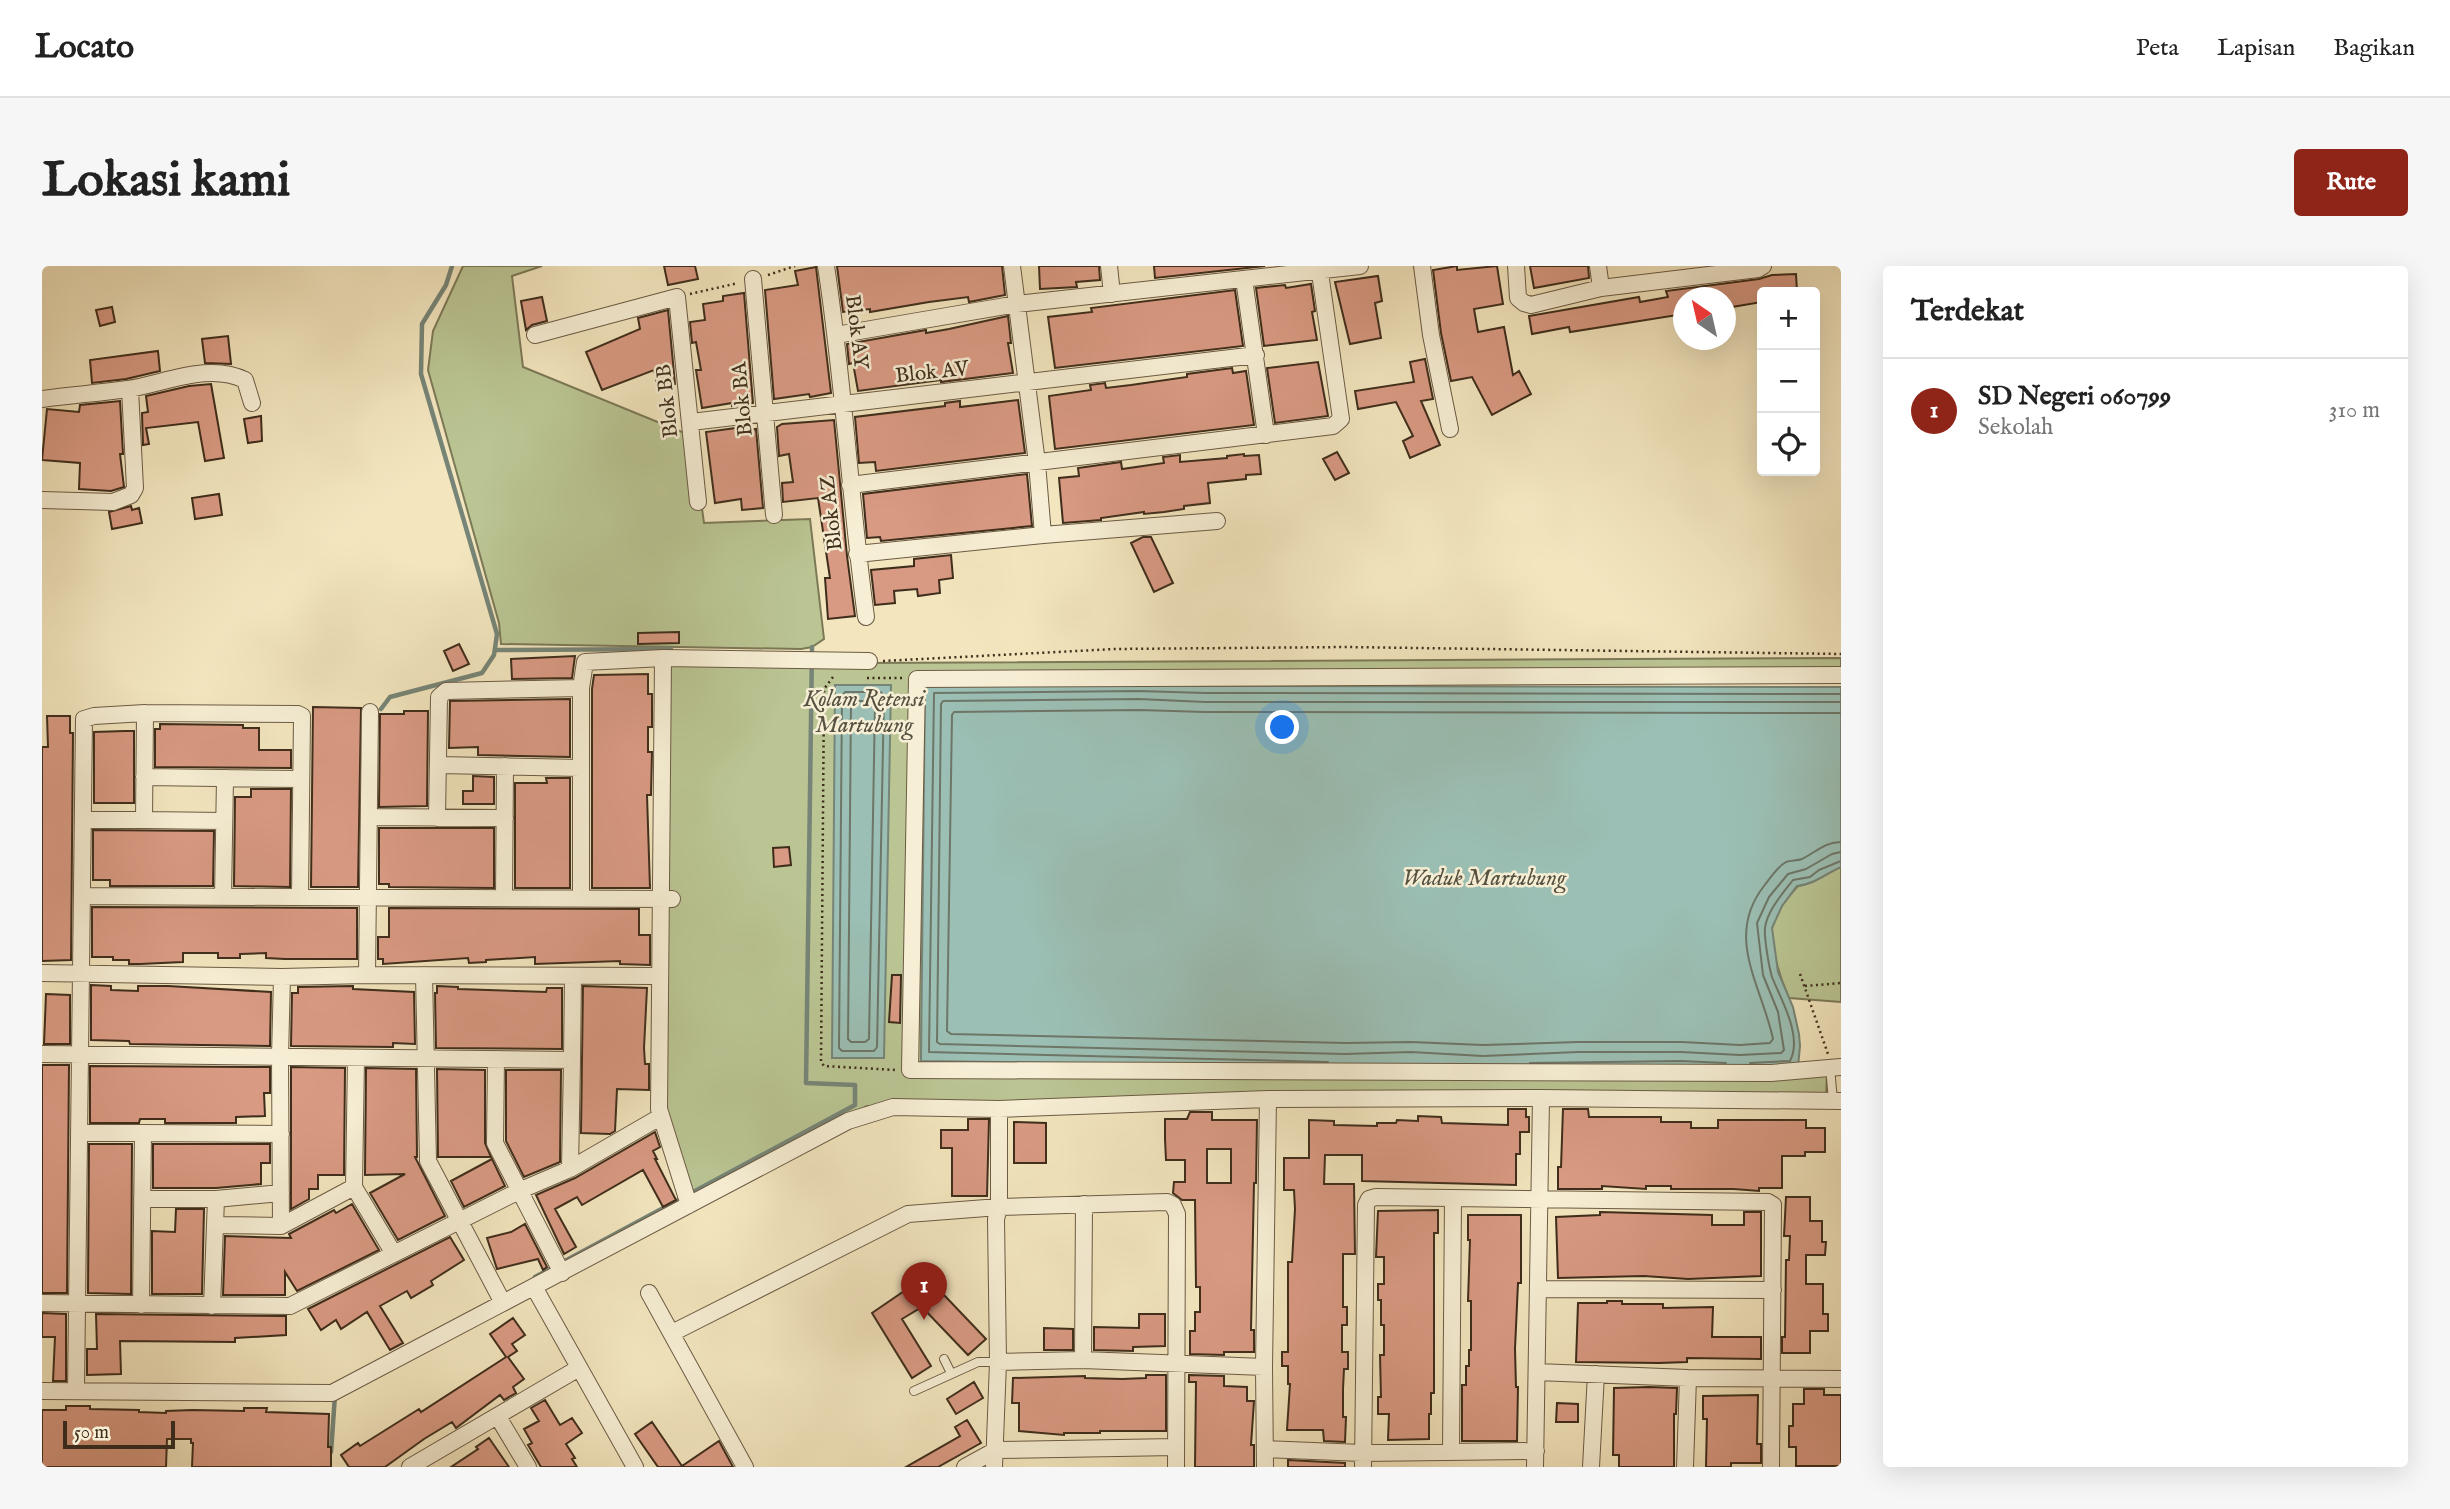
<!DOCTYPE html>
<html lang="id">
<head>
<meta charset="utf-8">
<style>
  :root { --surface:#fff; --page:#f6f6f6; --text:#222; --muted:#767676; --line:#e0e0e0; --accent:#8f2418 }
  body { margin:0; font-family:"IM FELL English",serif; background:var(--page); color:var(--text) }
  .controls { position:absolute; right:21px; top:21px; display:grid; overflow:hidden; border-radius:7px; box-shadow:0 7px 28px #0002 }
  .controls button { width:63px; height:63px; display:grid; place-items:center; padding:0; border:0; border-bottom:2px solid var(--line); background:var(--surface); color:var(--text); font:35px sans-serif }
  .compass { position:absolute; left:1631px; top:21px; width:63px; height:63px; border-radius:50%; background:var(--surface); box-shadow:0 7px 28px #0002; rotate:326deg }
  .scale { position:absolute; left:21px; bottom:18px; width:112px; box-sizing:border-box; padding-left:7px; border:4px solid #3f2d1b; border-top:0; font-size:19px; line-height:24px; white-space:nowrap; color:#3f2d1b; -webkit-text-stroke:5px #f7efd5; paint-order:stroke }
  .you { position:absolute; left:1241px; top:462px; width:24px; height:24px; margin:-18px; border:5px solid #fff; border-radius:50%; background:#1a73e8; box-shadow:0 0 0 10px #1a73e833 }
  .badge { display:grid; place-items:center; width:46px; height:46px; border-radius:50%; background:var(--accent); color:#fff; font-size:23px; font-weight:700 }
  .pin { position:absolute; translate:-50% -58px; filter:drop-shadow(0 2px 4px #0008) }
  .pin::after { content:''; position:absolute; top:37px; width:24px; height:21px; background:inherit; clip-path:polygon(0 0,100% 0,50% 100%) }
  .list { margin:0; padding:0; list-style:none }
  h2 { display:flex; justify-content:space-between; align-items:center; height:91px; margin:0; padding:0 28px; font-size:30px }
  h2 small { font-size:23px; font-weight:400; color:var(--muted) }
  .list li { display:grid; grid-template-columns:46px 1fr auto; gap:21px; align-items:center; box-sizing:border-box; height:105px; padding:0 28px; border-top:2px solid var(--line) }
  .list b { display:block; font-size:26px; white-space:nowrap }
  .list p { margin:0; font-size:23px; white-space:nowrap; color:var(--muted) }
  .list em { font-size:23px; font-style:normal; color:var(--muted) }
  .icon { flex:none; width:38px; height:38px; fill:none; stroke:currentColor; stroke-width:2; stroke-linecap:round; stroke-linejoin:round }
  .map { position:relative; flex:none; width:1799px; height:1201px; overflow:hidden; border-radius:7px }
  header { display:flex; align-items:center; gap:42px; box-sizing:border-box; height:98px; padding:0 35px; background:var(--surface); border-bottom:2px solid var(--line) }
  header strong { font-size:33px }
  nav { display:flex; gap:38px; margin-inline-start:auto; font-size:24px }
  .intro { display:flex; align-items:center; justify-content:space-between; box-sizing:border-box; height:168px; padding:0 42px }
  h1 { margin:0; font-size:49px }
  .button { padding:18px 32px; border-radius:7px; background:var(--accent); color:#fff; font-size:24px; font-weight:700 }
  main { display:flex; gap:42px; padding:0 42px }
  aside { flex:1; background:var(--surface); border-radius:7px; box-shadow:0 7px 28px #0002 }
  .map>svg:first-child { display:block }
  .green { fill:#bac593; stroke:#7c7957; stroke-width:2 }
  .water { fill:#9bbfb4; stroke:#768577; stroke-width:2 }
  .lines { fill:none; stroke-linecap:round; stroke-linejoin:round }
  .shore { stroke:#6d7668; stroke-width:2 }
  .stream { stroke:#768577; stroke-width:4.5 }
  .building { fill:#d99a83; stroke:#3f2d1b; stroke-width:2; fill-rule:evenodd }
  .lane-casing { stroke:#6c5b44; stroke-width:10 }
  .street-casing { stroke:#6c5b44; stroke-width:18 }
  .path { stroke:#3f2d1b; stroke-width:2.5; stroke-dasharray:2 3.5; stroke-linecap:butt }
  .lane { stroke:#f7efd5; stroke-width:8 }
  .street { stroke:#f7efd5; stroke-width:16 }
  .labels { text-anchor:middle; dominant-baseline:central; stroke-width:5; stroke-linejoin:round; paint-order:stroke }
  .street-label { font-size:21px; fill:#3f2d1b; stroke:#f7efd5 }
  .water-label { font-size:23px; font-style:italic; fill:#565241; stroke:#f7efd5 }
</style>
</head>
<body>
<header>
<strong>Locato</strong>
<nav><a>Peta</a><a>Lapisan</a><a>Bagikan</a></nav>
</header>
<div class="intro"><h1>Lokasi kami</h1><a class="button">Rute</a></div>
<main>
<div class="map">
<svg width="1799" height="1201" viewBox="0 0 1799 1201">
  <rect width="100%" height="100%" fill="#f3e6bf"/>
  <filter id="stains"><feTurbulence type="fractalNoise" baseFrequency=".00286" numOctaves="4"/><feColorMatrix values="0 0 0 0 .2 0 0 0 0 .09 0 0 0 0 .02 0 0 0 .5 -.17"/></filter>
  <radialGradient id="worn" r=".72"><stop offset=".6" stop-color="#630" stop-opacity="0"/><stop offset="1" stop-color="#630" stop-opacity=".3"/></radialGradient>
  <path class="green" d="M421,0H500L470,10L481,101L650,170L662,257L768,253L782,373L770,381L759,383L459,378L457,357L386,104L391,65Z
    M1799,392V416L883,419L879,795L1698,805L1785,810L1784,831L872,841L825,840L641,936L613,856L623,398Z
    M1799,601V736L1747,732C1739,714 1728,682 1730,662C1732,647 1746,631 1756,620C1773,618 1783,608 1799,601Z"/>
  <path class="water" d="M1097,418L1163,420L1799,421V601C1783,608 1773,618 1755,620L1740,640L1730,662L1736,706L1751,741L1757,768L1758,780L1756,801L1091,798L879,795L883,419Z
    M793,419H849L842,792H790Z"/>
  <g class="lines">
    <path class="shore" d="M803,426H839L842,430L835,781L832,785H800L797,782L800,430Z
      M812,435H830L833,438L827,773L823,776H809L806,773L809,438Z
      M1799,436H1163L1097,433L901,435L899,438L895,776L898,778L1303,788L1369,786L1441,790L1536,786H1639L1698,789L1739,787L1742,784L1736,746L1721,709L1715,657L1727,631L1746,608L1764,603L1790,588L1799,586
      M1799,447L1163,446L1098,444L912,446L910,449L905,765L909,768L1304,777L1369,776L1441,779L1536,776H1640L1698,779L1728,777L1731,773C1720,720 1682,671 1722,620C1729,611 1735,601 1744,596C1749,594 1755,595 1760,593C1774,586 1783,576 1799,576
      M1286,796L887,786L892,427L1097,425L1163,427L1799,428
      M1488,797L1639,795L1684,797
      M1708,797L1748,795C1761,770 1739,734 1730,711C1727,701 1722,672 1723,662C1725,645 1741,627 1751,614L1768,611L1777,604L1799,595"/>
    <path class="stream" d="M453,384L629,383L628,389
      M339,443L348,431L440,407L452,389L455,368L379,108L380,58L404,19L410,0
      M493,1011L813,839V819L764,817L770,381
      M289,1186L293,1129"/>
  </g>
  <path class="building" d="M622,0H653L656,13L626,19Z
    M795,0H960L963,29L927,36L926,31L887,36L828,46V43L801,46Z
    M997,0H1057L1058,14L1034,16L1035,21L998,23Z
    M1112,0H1223L1113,12Z
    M1415,0V4L1455,0L1461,38L1432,43L1436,66L1462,61L1471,109L1477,105L1489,128L1450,149L1430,111L1409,115L1399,67L1391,4Z
    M1488,0H1546L1547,12L1492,22Z
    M774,1L789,127L768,131L767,128L732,133L723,24L756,19L753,5Z
    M1754,8L1755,26H1720V36L1684,42V32H1642V48L1528,66L1527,61L1490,68L1487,50L1597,31L1598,36L1626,31L1624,25L1717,13L1730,9Z
    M1336,10L1340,35L1333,37L1339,72L1308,78L1293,16Z
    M1269,18L1273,45L1270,46L1275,74L1222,80L1214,22L1243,19L1244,22Z
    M1193,24L1201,80L1013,102L1006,51L1050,46L1049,42Z
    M702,27L711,137L690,140V137L660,142L654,104H659L654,76L650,77L648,56L663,54L661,38L681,35V30Z
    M500,31L505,55L490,59L484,64L479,35Z
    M70,41L73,56L58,60L54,44Z
    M626,44L633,118L616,122L612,104L560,124L544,86L598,63L596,52Z
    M966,50L969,77H966L971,107L899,116V114L816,125L811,97L807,98L805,78L884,64V67L907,63Z
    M186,70L189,98L163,97L160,73Z
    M116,85L118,105L84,113L50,117L48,94Z
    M1383,93L1391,133L1379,135L1398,179L1368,192L1361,175L1371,170L1354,136L1316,143L1313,125L1372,116L1368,96Z
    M1276,96L1286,150L1233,157L1225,102Z
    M1190,102L1191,107L1204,105L1212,159L1013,183L1007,130L1049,124L1048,119L1063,117L1064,122L1089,119L1145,111V108Z
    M169,118L182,192L163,195L156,156L104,162L107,178L101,179L100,147L106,146L104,130L147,120Z
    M976,134L983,187L834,205L833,196L817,197L813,151L903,140V137L918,135V141Z
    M78,135L81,188H78L82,221L69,225L37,223L38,197L0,194L5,143L37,146L38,139Z
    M219,150L220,175L206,177L202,153Z
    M792,154L805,290L813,350L786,353L783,312H788L776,232L741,236L740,217L751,216L747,188L737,190L735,161L740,158Z
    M694,162V166L714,163L721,242L700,244L699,233L673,237L664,166Z
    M1295,186L1307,207L1293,214L1281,193Z
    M1202,188V190L1217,189L1219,208L1204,209V213L1166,217L1168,237L1142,240V243L1122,246L1102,248V246L1059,252V254L1021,257L1017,212L1037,210L1036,202L1079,196L1080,203L1122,197L1121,191L1138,189V196L1185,192V190Z
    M985,208L990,260L839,275L838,271L825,272L821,228Z
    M177,228L180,249L153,253L150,232Z
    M89,240L90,244L97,242L100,257L70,263L67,246Z
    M1101,271H1109L1131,317L1112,326L1089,277Z
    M909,289L911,312L897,314L898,327L876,330L875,323L852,325L853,337L833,339L829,304L872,300V293Z
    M637,366V377L596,378V367Z
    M417,378L427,398L411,405L402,385Z
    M533,390L530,412L470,413L469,393Z
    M606,408V428H610V461H606V486H610L609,529H605L608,622H550V423L552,409Z
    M528,433V491L436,489V481L407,482L408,435Z
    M271,441L319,442L316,621H269Z
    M362,445H386L385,540L337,541L338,448H362Z
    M5,450H28V467H31L29,694L0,695V481H6Z
    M118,458L201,459V462H217V484H249V502L113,501V463H118Z
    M83,465H92V537H52V466Z
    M431,510L452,511V538H421V525H431Z
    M504,512H528V622H473V517H505Z
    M209,523H249L248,621L192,620L193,531H209Z
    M337,562H452V622L347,621V618H337Z
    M51,564L172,565L171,620H68V614H51Z
    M747,581L749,599L732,601L731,582Z
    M50,641L315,642V693H243L224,692V687L198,688V692H176V687H141V696L98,698H87V694H71V691H50Z
    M347,642L597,643V669H608V699L578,698V695L493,698V691L444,694V696L427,697L426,692L341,698V693H336V671H347Z
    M850,709H859L858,757L847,756Z
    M49,719L69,720V724L96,725V720H126L229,726L228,780L88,778L87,775L49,774Z
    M311,720V723L372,726L373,778L351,777V781L249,780L250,727H256V721Z
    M395,720L416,721V723L504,726L505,722H520V783L394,782L393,727H395Z
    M541,720L605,722L602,782L603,798H607V824L575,823L573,865L568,868L539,867Z
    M4,728L28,729V778H2Z
    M0,799H27L25,1027H0Z
    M48,800L228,801V827H222L223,850L194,851V857H123V853H98L97,857H48Z
    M249,801L303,802L302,909H276V923H267V933L249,943Z
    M324,802L374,803L375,891H373L403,950L356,974L328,927L363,908L323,909Z
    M395,803L443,804V877L449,891H396Z
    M464,804H519L518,896L482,911L464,875Z
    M1466,843H1484V851H1487V866H1478V888H1474V919L1320,915V889H1283L1282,918H1312L1313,988H1301V1041H1305V1059H1300V1086H1306V1103H1302L1301,1123V1151H1304L1303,1176L1282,1175L1281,1164H1245L1248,1118H1246V1100H1240V1086H1246V996H1250L1253,943L1252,924H1242V892H1267V854L1292,855V859L1335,860V857H1354L1355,854L1376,855V850L1399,851L1400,857L1466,859Z
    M1521,843H1546L1547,851H1619V856H1649V862H1676V854H1764V862H1783V886H1763V890H1740V922H1717V925L1692,923H1629V920H1604V923L1560,920V923H1516V901H1519Z
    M1148,846H1170V854H1215L1214,917H1212L1209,1064H1212V1086H1182V1089L1148,1088V1065H1153V1046H1158V1021H1154L1153,934H1140L1131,927L1132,916H1143V894H1124L1123,873V853H1145ZM1165,883H1189V917H1165Z
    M926,853H947L945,930H910V882H899V864H926Z
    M972,856L1004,857V897H972Z
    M613,866L618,881L611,885L615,893H613L634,934L621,941L601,904L540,939L535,931L513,943L534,981L522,988L494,929L533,912Z
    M47,878H90L89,1028L46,1027Z
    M111,878H228V897H219V918L174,922H111Z
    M450,893L463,920L422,941L409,915Z
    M1744,931H1768V955H1780V976H1784L1783,989H1764V1018H1781V1048H1786V1065H1768V1087H1740V1071H1743L1744,994H1747L1748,970H1742Z
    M310,938L337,984L255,1025L243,1006V1029H181L183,970L249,972L247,968L292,944L294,947Z
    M134,943H162L160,1028H110V965L133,966Z
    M1396,944V967H1392V1127H1389V1148H1387V1173L1346,1174L1347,1148H1336V1131H1339L1338,1089H1342V1059H1339V1034H1336V1018H1342V991H1334L1336,945Z
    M1558,946L1670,949V959H1702V946H1719V1010L1646,1013L1602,1010L1516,1012L1514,951L1558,949Z
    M1426,949H1479V1017H1476L1473,1083L1474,1121H1476L1475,1175H1420V1119H1424V1100H1427V1084H1429V1035H1426L1428,974H1426Z
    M483,958L505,1001L501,1004L496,993L455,1003L445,972L469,966Z
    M408,971L422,994L389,1015L391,1019L369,1032L365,1025L338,1040L361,1077L348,1084L325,1046L299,1063L294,1054L279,1064L266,1043Z
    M874,1017L881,1028L890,1020L900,1031L902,1029L944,1073L926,1089L880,1041L860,1053L889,1100L870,1112L830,1047Z
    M1565,1035H1580V1038H1621V1042L1671,1041L1670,1071H1719V1093L1645,1092V1096L1617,1097L1534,1096L1536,1037H1565Z
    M0,1047L24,1048V1115H11L13,1071H0Z
    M54,1048L244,1050V1069L193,1072V1076L78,1075L79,1108L45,1109V1083H55Z
    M1097,1048H1123V1080L1091,1081V1085L1052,1084V1061L1097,1062Z
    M471,1052L483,1069L470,1078L475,1085L466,1091L482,1113L471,1121L474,1127L462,1134L458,1129L414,1162L410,1156L382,1173L343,1201H307L299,1189L316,1177L318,1180L377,1143L379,1146L464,1091L448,1068Z
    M1002,1062L1031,1063V1084H1002Z
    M1104,1109H1124V1165H1058V1167H1022V1169L977,1165V1137H970L971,1112L1043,1110V1112L1080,1113L1104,1112Z
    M1147,1109L1182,1110V1120L1205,1121V1135H1212L1209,1179H1212V1201H1153L1154,1116H1147Z
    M932,1116L941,1132L914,1148L905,1133Z
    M1607,1121L1635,1122L1634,1148H1632V1201H1577V1189H1571L1572,1122Z
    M1762,1123H1782V1129H1799V1200H1754V1181H1747V1160H1751V1138H1762Z
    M1716,1129L1715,1178H1719V1197H1689V1201H1664L1665,1153H1661V1130Z
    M503,1134L518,1159L530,1152L540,1167L524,1178L533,1192L530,1193L535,1201H499L486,1179L490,1177L482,1163L497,1155L489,1142Z
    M1515,1137L1536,1138V1156H1514Z
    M24,1140H48V1143L97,1144V1146L124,1147V1145L150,1144L202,1145V1142H225L224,1146L287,1148L286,1181H289V1201H150L151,1177H149V1173H125L124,1201H0V1144H24Z
    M925,1154L939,1177L896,1201H864L918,1170L913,1161Z
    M610,1156L640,1200L677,1175L691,1201H616L593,1168Z
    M447,1172L467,1201H409L436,1183L434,1181Z
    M1246,1194L1303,1197V1201H1246Z"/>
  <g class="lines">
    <g class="lane-casing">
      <path id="lane" d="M1788,801L1791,835
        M902,1093L909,1107
        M872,1125L936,1096H956"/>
    </g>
    <g class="street-casing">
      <path id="street" d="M784,0C802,116 808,234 824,351
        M970,0L995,197L1001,269
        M1067,0L1070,28
        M1380,0L1389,69L1408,163
        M1474,0L1476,32L1482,37L1489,39L1559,22
        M1556,0L1559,22L1716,3L1721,0
        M711,13L732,249
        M1202,13L1224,169
        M493,69L635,31L656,236
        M794,69L975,38L1318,0
        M0,133C29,129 58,127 86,123C124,117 167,96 203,114L210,137
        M649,156L1214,89
        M808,219L1291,160L1299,153L1277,0
        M0,234L71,236L89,229L93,222L88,123
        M815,288L1001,269L1175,255
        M621,392L617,843L647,939
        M1799,409L875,413L868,804L1729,807L1799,801
        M397,499L539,502
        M102,511L259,513
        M327,551L463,552
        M395,552L397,431L404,425L539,422
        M41,554H102L103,447
        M102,554L182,555
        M40,630L630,633
        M181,631L183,512
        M462,632L463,500
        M539,632V422L543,396L621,392L827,395
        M0,707L240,711L325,709L618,710
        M325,709L328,446
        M382,709L386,895L461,1037
        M240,711L238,791L239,960L312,921
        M0,788L530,794L528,903
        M314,792L312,921L352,988
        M454,793L453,877L520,1007
        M530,794L531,710
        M38,867H101L99,1039
        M101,867L239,868
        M100,933H174
        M174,959L239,960
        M492,1021L593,1201
        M1496,1023L1731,1024
        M607,1027L703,1201
        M0,1037L248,1040L479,924L528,903L618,851
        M170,1040L174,933L239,927
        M630,1067L866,948L957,941L1125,936L1131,939L1135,948L1134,1201
        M1041,1094L1042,938
        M956,1096L1041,1094L1222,1101
        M1495,1106L1646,1112L1799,1113
        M0,1125L290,1127L806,855L851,841L957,843L1226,833L1499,832L1799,835
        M34,1125L42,453L52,450L103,447L256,448L260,450L258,631
        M456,1151L486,1201
        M1223,1183L1320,1187L1494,1185
        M1409,1185L1411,933
        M368,1201L537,1102
        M923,1201L954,1184L1134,1181
        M952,1201L956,1096L954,953L957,941V843
        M1223,1201L1222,1101L1226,833
        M1321,1201L1324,939L1327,933L1334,931L1726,936L1731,939L1729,1201
        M1493,1201L1499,832
        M1549,1201L1554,1108
        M1643,1201L1646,1112"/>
    </g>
    <path class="path" d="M726,9L753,0
      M648,28L696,17
      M841,395L1073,383L1304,381L1799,388
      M791,411L782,423L779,796L782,800L854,804
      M825,412H861
      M1758,708L1786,788
      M1763,720L1799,717"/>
    <use href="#lane" class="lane"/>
    <use href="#street" class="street"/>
  </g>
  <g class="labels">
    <g class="street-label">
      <text transform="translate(814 66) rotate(83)">Blok AY</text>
      <text transform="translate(890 107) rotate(-6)">Blok AV</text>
      <text transform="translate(701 133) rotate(-95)">Blok BA</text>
      <text transform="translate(626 135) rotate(-96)">Blok BB</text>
      <text transform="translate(790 247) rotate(-96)">Blok AZ</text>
    </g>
    <g class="water-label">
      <text x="822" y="433">Kolam Retensi<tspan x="822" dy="26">Martubung</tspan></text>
      <text x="1442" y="612">Waduk Martubung</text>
    </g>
  </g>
  <rect width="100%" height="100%" filter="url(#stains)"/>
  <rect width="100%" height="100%" fill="url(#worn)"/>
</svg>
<div class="controls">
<button>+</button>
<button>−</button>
<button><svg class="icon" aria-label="locate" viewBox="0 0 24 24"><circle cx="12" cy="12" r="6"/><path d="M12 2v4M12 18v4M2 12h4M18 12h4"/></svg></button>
</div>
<svg class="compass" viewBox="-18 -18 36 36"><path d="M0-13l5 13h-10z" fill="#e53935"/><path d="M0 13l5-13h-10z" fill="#767676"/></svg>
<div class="scale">50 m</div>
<div class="you"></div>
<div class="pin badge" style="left:882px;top:1054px">1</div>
</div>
<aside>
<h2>Terdekat<small></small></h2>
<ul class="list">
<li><span class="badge">1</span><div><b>SD Negeri 060799</b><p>Sekolah</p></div><em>310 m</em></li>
</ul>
</aside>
</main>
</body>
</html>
